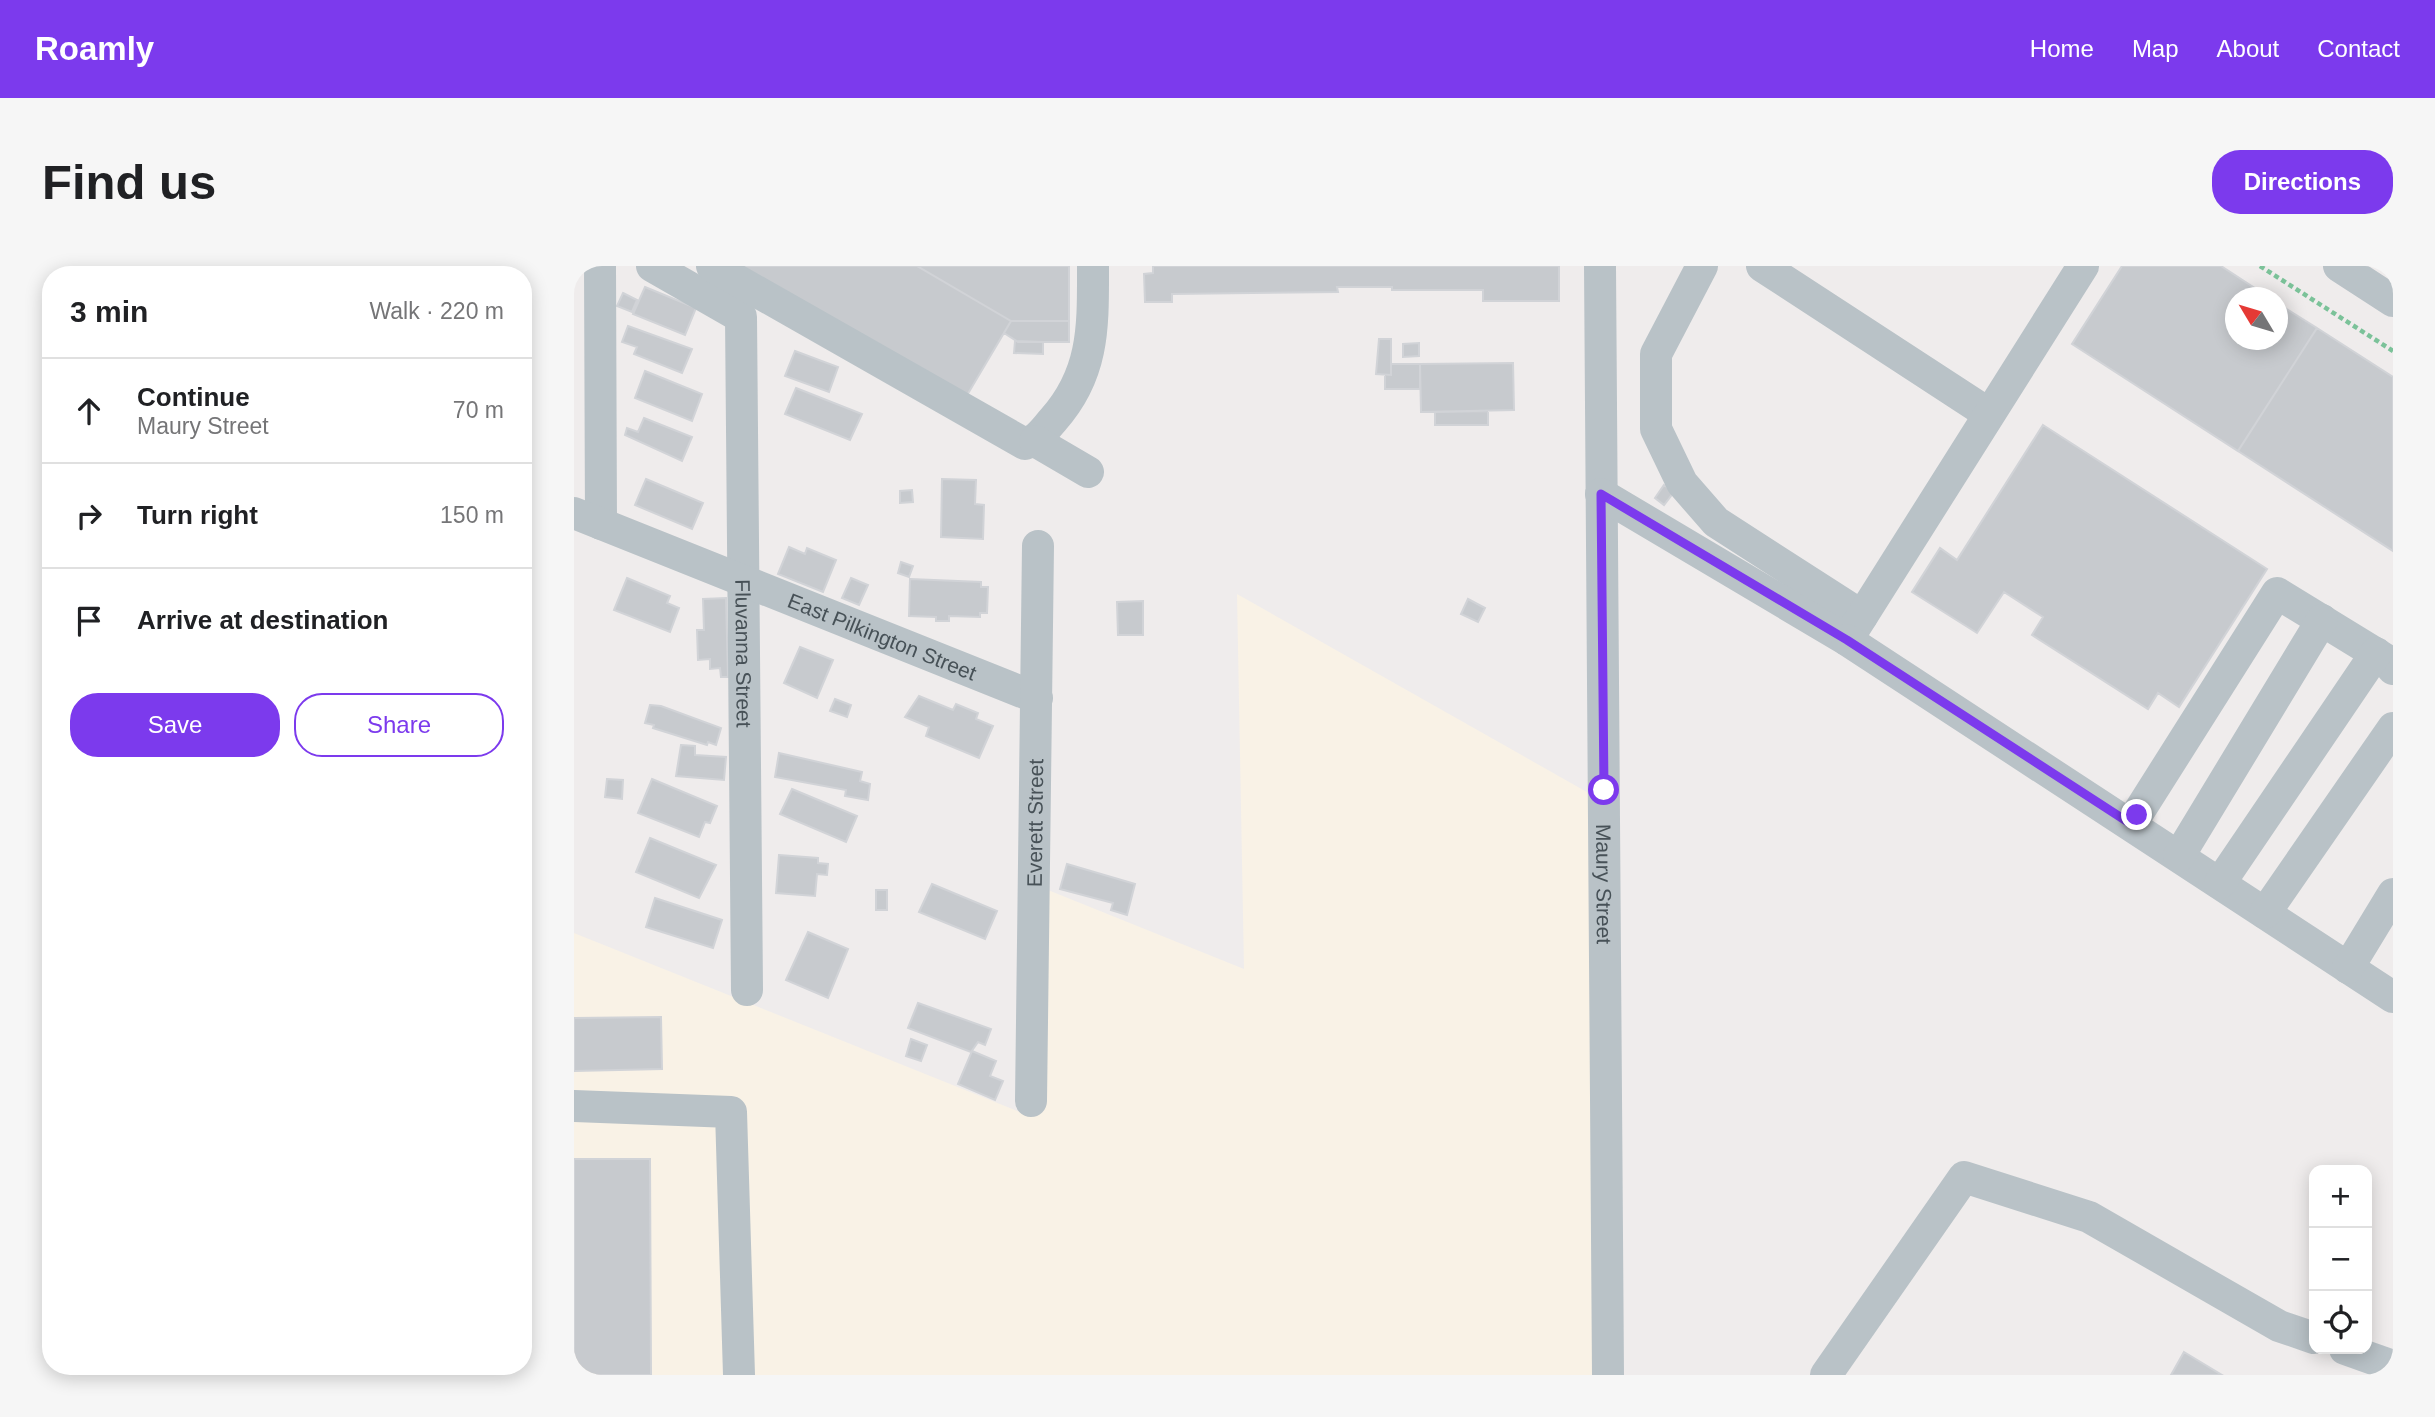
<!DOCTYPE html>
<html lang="en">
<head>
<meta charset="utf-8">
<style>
  :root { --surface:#fff; --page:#f6f6f6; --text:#202124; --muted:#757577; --line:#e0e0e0; --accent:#7c3aed }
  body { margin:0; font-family:Helvetica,sans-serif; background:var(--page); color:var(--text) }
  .controls { position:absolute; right:21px; bottom:21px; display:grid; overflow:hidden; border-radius:14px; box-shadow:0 4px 18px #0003 }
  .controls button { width:63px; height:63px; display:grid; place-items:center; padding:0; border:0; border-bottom:2px solid var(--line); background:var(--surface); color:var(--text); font:35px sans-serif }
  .compass { position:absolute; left:1651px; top:21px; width:63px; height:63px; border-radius:50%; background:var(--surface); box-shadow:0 4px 18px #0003; rotate:308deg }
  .stop { position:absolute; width:21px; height:21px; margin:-16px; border:5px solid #7c3aed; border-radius:50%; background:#fff }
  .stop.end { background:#7c3aed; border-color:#fff; box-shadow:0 2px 7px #0008 }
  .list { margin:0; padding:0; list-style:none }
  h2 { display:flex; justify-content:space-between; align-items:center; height:91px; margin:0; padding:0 28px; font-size:30px }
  h2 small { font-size:23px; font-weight:400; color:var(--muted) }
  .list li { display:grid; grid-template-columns:46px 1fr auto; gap:21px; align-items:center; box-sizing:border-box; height:105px; padding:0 28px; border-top:2px solid var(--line) }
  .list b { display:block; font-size:26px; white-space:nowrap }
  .list p { margin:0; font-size:23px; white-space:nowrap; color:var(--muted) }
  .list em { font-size:23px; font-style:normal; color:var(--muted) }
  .actions { display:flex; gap:14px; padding:21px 28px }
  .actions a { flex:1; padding:16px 0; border:2px solid var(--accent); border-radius:28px; text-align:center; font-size:24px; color:var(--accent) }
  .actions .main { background:var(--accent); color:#fff }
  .icon { flex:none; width:38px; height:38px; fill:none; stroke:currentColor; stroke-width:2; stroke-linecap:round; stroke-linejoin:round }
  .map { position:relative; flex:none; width:1819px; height:1109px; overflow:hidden; border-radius:28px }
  header { display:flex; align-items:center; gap:42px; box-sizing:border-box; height:98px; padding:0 35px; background:var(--accent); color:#fff }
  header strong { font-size:33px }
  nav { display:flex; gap:38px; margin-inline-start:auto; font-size:24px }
  .intro { display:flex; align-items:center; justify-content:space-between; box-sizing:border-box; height:168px; padding:0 42px }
  h1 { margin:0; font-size:49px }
  .button { padding:18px 32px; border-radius:28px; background:var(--accent); color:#fff; font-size:24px; font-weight:700 }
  main { display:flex; gap:42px; padding:0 42px }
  aside { flex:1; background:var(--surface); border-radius:28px; box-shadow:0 4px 18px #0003 }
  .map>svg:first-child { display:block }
  .commercial { fill:#f9f2e6 }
  .building { fill:#c7cace; stroke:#d1d3d7; stroke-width:2 }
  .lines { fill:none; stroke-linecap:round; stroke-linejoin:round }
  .path { stroke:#7bc299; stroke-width:4.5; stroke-dasharray:5 3.5; stroke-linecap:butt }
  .minor { stroke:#b9c2c7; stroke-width:32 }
  .route { stroke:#7c3aed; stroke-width:9 }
  .labels { text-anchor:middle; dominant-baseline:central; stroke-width:5; stroke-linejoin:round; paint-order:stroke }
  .street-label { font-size:21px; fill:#475157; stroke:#fff }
</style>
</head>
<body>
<header>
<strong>Roamly</strong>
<nav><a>Home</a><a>Map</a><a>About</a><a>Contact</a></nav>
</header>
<div class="intro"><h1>Find us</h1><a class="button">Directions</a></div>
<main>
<aside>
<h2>3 min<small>Walk · 220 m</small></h2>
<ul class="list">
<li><svg class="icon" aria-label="ahead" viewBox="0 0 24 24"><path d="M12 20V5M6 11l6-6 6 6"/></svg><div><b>Continue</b><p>Maury Street</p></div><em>70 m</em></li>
<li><svg class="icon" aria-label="right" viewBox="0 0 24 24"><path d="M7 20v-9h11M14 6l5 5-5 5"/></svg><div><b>Turn right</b></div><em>150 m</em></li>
<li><svg class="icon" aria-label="arrive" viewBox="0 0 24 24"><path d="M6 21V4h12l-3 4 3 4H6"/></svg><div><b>Arrive at destination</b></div></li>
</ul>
<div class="actions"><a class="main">Save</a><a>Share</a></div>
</aside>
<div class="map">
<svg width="1819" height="1109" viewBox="0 0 1819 1109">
  <rect width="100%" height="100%" fill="#efecec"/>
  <path class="commercial" d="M663,328L1034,538L1033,1109H0V667L456,850L464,620L670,703Z"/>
  <path class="building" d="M167,0H343L437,55L392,131Z
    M343,0H495V55H437Z
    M579,0H985V35H909V24H818V21H763L764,26L598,28V36H571L570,8L579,7Z
    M1548,0H1647L1696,32H1661V74H1703V37L1743,62L1664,185L1498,78Z
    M71,21L122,42L111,69L59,48Z
    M49,27L63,34L58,46L43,40Z
    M437,55H495V76H444L430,67Z
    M54,60L118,83L108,107L60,88L63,81L48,76Z
    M1743,62L1819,111V285L1664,185Z
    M805,73H817V109L802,108Z
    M441,75L469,76V88L440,87Z
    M845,77V90L829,91V78Z
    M221,85L264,101L255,126L211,110Z
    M939,97L940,144L847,146L846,98Z
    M817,98H846V123H811V109H817Z
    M71,105L128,128L118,155L61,132Z
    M222,122L288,148L276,174L211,148Z
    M914,145V159H861V146Z
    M70,152L118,171L108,195L51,169L53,162L64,166Z
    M1469,159L1693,303L1605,441L1584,427L1574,443L1458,369L1469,351L1430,326L1403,367L1338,326L1366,282L1383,294Z
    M72,213L129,237L118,263L61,239Z
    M368,213L402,214L401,238L410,239L409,273L367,271Z
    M1090,219L1100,226L1090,239L1081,232Z
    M338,224L339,236L326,237V225Z
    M215,281L231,288L233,282L262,294L249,326L204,308Z
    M327,296L339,300L335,311L324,307Z
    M53,312L96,330L93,337L105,342L96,366L40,344Z
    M277,312L294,319L285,339L268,332Z
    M336,313L407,316V321H414L413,347H406V351L375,350V355H362V351L335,350Z
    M152,332L154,411H147L146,402L136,403V393L124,394L123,364H130L129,333Z
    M894,333L911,342L904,356L887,348Z
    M569,335V369H544L543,336Z
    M226,381L259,394L243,432L210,417Z
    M345,430L379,444L382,438L404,447L402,453L419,460L405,492L352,470L355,461L331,451Z
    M261,433L277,439L273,451L256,445Z
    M76,439L87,440L147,462L142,479L134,476L133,479L79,462L80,459L71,457Z
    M107,479L121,480V489L152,491L150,514L102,510Z
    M205,487L288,506L286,515L296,518L294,534L271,530L272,524L201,511Z
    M33,513L49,514L48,533L31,531Z
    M78,513L143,540L136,557L131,556L125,571L64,547Z
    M218,523L283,550L272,576L206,548Z
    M76,572L142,599L125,632L62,606Z
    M205,589L244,592V597L254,598L253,609L243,608L241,630L202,627Z
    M493,598L561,618L553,649L537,644L539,637L486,623Z
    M358,618L423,645L411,673L345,646Z
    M302,624H313V644H302Z
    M81,632L148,654L139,682L72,661Z
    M234,666L274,683L254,732L212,714Z
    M344,737L417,763L411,779L404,776L397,786L334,762Z
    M87,751L88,803L0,805V752Z
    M337,773L353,779L347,795L332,790Z
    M398,785L422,795L416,810L429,815L421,834L384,818Z
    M0,893H76L77,1109H0Z
    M1610,1086L1648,1109H1597Z"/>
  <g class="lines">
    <path class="path" d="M1686,0L1819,85"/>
    <g class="minor">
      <path d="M26,0L27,258"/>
      <path id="s1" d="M78,0L167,51L173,724"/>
      <path d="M138,0L451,178C464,174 470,164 479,154C521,107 519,59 519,0"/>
      <path id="s2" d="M1026,0L1034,1109"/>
      <path d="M1128,0L1082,88V163L1108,217L1142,256L1288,350"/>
      <path d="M1188,0L1415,148"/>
      <path d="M1765,0L1819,35"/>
      <path d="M461,175L514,206"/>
      <path d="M1027,228L1273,374L1509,0"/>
      <path id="s3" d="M0,247L463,432"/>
      <path d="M1273,374L1819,731"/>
      <path d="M1557,558L1703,327L1811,393L1819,403"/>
      <path d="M1605,590L1748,354"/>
      <path d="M1646,617L1802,387"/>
      <path d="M1691,647L1819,462"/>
      <path d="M1774,702L1819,628"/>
      <path id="s4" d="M457,835L464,280"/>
      <path d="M0,840L157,846L165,1109"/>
      <path d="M1771,1083L1819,1100"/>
      <path d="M1252,1109L1390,911L1515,951L1705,1060L1740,1072"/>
    </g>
  </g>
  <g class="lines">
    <path class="route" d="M1030,524L1027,228L1273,374L1557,558L1563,549"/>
  </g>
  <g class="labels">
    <g class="street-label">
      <text stroke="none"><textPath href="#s3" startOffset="332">East Pilkington Street</textPath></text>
      <text stroke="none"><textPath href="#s1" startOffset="439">Fluvanna Street</textPath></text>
      <text stroke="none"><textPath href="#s4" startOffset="278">Everett Street</textPath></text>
      <text stroke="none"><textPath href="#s2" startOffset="618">Maury Street</textPath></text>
    </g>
  </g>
</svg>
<div class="controls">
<button>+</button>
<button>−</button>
<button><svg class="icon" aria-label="locate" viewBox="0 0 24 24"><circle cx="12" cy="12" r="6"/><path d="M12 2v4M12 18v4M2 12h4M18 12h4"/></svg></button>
</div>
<svg class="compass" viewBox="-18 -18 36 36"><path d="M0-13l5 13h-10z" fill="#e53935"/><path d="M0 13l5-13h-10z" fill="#757577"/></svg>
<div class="stop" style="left:1030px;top:524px"></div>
<div class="stop end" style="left:1563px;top:549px"></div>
</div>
</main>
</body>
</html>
